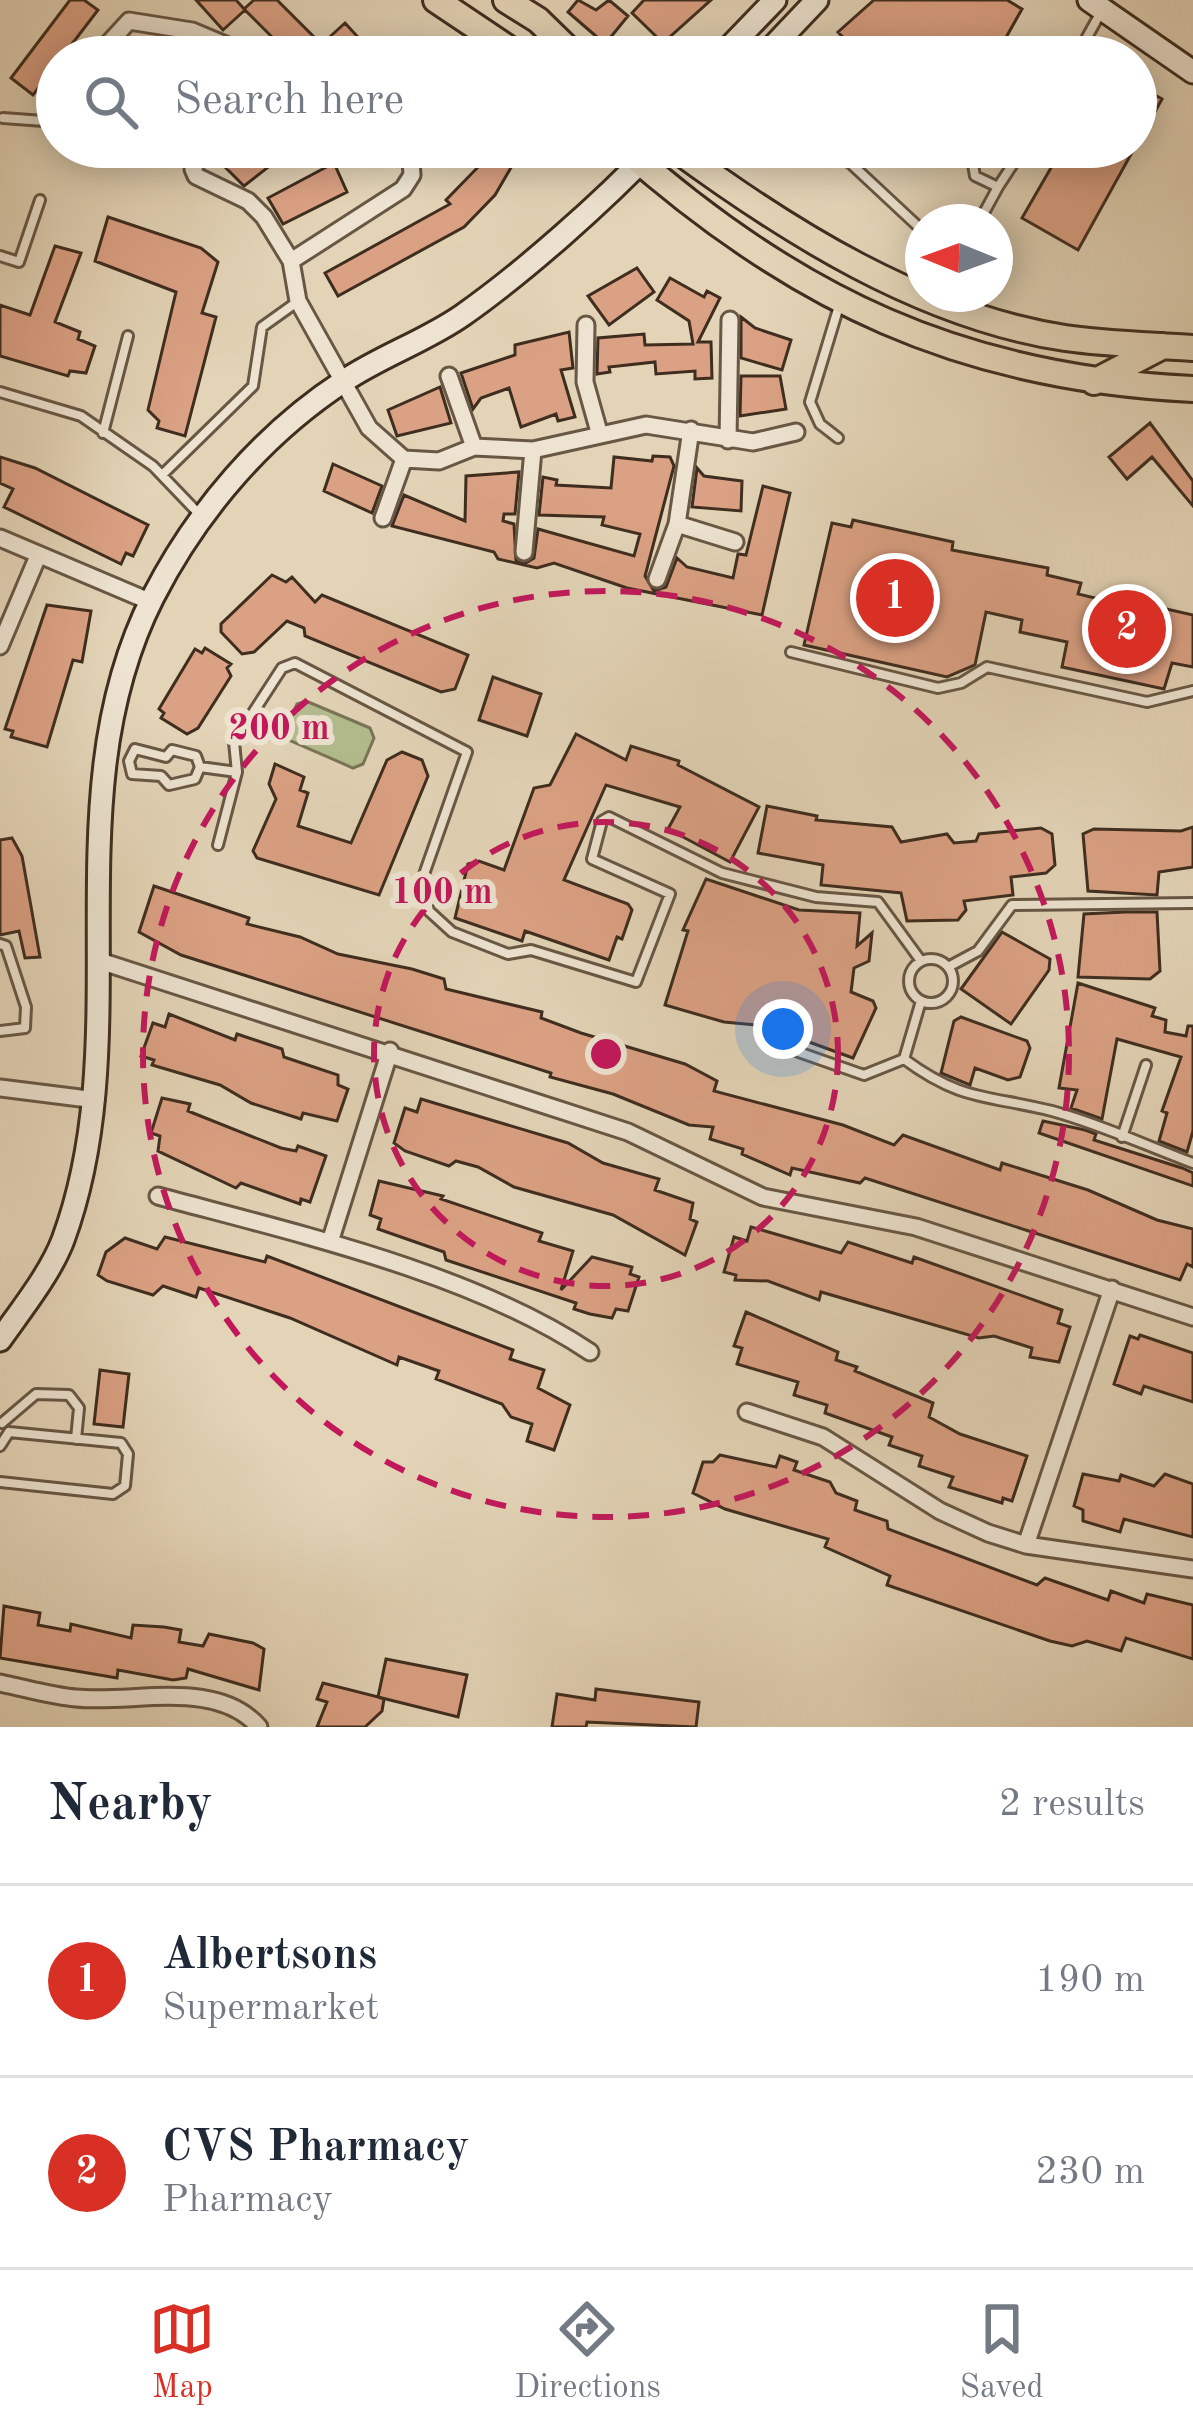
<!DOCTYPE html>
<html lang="en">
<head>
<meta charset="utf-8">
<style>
  :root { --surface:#fff; --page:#f2f2f3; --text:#1f2937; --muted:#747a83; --line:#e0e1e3; --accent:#d93025 }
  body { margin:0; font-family:"Old Standard TT",serif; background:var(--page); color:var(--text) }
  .compass { position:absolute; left:905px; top:204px; width:108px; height:108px; border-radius:50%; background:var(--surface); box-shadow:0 6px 30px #0003; rotate:271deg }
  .you { position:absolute; left:783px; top:1029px; width:42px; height:42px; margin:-30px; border:9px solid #fff; border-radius:50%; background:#1a73e8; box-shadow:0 0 0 18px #1a73e833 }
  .badge { display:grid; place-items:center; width:78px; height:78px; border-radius:50%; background:var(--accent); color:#fff; font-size:39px; font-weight:700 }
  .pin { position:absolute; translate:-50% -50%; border:6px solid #fff; box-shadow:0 3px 12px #0006 }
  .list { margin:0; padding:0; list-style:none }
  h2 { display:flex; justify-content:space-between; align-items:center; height:156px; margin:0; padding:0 48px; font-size:51px }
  h2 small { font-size:39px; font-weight:400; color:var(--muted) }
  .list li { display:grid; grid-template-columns:78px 1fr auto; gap:36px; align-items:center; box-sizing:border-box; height:192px; padding:0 48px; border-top:3px solid var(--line) }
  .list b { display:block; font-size:45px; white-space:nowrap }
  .list p { margin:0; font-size:39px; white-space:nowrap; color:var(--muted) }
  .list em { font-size:39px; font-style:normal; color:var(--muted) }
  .icon { flex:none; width:66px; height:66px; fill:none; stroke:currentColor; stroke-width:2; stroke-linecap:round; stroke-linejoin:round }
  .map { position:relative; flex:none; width:1193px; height:1727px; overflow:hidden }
  .search { position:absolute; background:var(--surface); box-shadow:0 6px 30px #0003; left:36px; right:36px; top:36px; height:132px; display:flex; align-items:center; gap:30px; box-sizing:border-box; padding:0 42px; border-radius:66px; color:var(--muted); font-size:45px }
  .sheet { height:540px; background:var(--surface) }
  nav { display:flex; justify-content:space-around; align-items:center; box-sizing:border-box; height:168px; border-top:3px solid var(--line); background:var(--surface); font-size:33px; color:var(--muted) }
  nav a { display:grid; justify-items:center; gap:6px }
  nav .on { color:var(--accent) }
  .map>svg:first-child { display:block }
  .green { fill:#b3bd8f; stroke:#797557; stroke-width:3 }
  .building { fill:#dba184; stroke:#3f2d1f; stroke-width:3 }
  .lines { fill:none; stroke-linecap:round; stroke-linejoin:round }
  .lane-casing { stroke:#685745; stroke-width:14 }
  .street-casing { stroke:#685745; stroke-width:21 }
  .secondary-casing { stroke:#3f2d1f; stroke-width:27 }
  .primary-casing { stroke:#3f2d1f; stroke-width:30 }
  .lane { stroke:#ede3d0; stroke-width:8 }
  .street { stroke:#ede3d0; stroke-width:15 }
  .secondary { stroke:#ede3d0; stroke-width:21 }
  .primary { stroke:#e3d4b7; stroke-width:24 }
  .ring { fill:none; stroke:#c2185b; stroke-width:6; stroke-dasharray:21 15 }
  .centre { fill:#c2185b; stroke:#ede3d0; stroke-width:6 }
  .ring-label { font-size:36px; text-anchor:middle; font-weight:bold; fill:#c2185b; stroke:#ede3d0; stroke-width:12; stroke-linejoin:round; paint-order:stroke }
</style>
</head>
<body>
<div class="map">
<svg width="1193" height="1727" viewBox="0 0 1193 1727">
  <rect width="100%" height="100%" fill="#e3d4b7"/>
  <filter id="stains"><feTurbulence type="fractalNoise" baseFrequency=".00167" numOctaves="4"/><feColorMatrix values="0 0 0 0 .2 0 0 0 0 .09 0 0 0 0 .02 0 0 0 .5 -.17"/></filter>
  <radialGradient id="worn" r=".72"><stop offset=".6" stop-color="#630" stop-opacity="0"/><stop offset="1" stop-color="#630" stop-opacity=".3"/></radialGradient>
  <path class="green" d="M306,701L370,728L374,738L363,764L353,768L289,740L285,731L297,704Z"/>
  <path class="building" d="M70,0H84L98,10L33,95L11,78Z
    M196,0H236L245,10L223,30Z
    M254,0H277L319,42L303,57H292L244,9Z
    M578,0L596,10L609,0L628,16L605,44L568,12Z
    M644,0H711L663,43L632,13Z
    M874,0H1007L1022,9L995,57H976L956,47L957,57H862L838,32Z
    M345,23L376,57H334L322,44Z
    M1136,84L1162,99L1136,146Z
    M253,147H294L244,186L226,168Z
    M462,147H523L495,195L464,227L338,296L325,273L450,204L446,200L482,163Z
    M1063,147H1135L1078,250L1022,218Z
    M334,163L347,192L283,224L268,198Z
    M108,217L201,248L218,262L202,313L216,317L185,436L157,428L159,421L148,410L176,292L95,261Z
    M55,246L81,253L55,322L80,332L78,339L95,346L86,373L70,371L68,376L0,356V305L30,315Z
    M637,268L654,292L609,325L588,296Z
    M670,278L704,297L707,291L720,298L698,342H711L712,378L695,379V371L656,374L655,362L609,367L610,372L597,374L598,338L644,334L645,345L693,344L689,321L657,300Z
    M741,317L755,328L791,340L782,370L741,358Z
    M569,332L573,368L561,370L575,417L558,421L556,414L521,427L509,388L481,398L473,409L461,373L515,355V345Z
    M741,376H780L786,409L740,416Z
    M440,387L451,423L397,436L388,410Z
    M1150,423L1193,481V506L1152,457L1127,479L1109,457Z
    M653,456L670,457L674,466L645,576L654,591L666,587L677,558L687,567L733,578L738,554L746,555L763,486L790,493L762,615L627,588L554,563L537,568L498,559L494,552L392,526L404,495L465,521L466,476L519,472L515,514H504L503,521L514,524L516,561L524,564L534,558L538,529L634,556L640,534L602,525L604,517L539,515L543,477L557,480L556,485L611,488L614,457L652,461Z
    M0,457L35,468L148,525L133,556L126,553L121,564L4,507L13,489L0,483Z
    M333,464L382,486L372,513L324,491Z
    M697,468L704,476L742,481L741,511L692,507Z
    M853,520L953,542L952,550L1048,568L1047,575L1081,583L1078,594L1103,600L1105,595L1193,615V667L1172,663L1164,689L1062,667L1067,642L1020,632L1022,620L986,612L975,665L947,677L804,645L832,523L851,527Z
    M272,575L286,582L292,577L315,602L322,595L468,655L455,689L441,692L305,636L304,628L287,621L254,652L242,654L221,632V624Z
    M47,605L91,611L82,662L73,660L47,747L11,737L13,731L5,729Z
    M205,648L231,664L227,668L231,676L198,728L187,734L161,718L164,713L159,709L195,649L202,653Z
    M493,677L541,694L527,736L479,720Z
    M576,734L626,760L631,746L679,761L678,765L759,807L730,862L668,829L680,807L606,785L564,880L628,904L632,910L622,939L617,937L609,960L525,931L522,941L455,918L468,864L479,861L504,870L534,788L550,785Z
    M402,752L422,760L428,776L379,895L257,858L253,851L276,799L269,784L275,764L304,777L300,790L308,793L298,826L351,843L387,760Z
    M767,806L817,816L816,820L892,827L901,842L947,834L954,843L976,841L979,834L1041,828L1052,834L1055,865L1046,873L1011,877L1013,895L964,901L966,910L958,920L907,921L901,893L821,885L823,865L758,853Z
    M1193,827V867L1159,872L1157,895L1088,891L1083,834L1094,829L1181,831Z
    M12,838L22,856L40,957L25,958L19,931L0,935V840Z
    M706,879L799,910L860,913L857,946L872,933L869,961L854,968L851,992L873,1001L876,1008L853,1058L787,1034L789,1028L724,1022L665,1005L688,931L683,930Z
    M154,886L249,918L247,924L300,937L338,954L412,969L444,979L446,989L542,1012L541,1018L581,1033L685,1064L717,1081L714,1091L843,1125L894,1145L903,1135L1000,1170L1002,1163L1088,1190L1157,1220L1193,1229V1267L1187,1264L1180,1280L865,1178L860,1183L792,1168L790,1175L742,1154L743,1149L710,1139L713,1127L689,1125L613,1094L550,1077L551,1073L181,955L139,932Z
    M1125,912H1157L1160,971L1150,979L1078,977L1084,914Z
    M1002,932L1050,959L1049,970L1011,1024L961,989Z
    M1078,983L1155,1008L1152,1016L1166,1020L1165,1032L1186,1036L1188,1026H1193V1131L1187,1152L1159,1141L1167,1113L1162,1111L1181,1057L1117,1039L1102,1119L1071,1108L1077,1090L1059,1088Z
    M169,1014L235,1040L237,1034L282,1049L284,1057L338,1075V1085L348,1089L337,1121L303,1113L301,1119L251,1103L220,1085L152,1065L154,1060L141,1056L153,1023L165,1027Z
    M961,1017L1027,1041L1030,1048L1020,1077L1008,1080L975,1068L970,1085L941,1073L954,1021Z
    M162,1098L190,1104L188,1111L281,1148L296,1151L298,1146L326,1156L310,1202L301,1199L300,1204L241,1183L236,1188L158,1151L160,1136L151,1133Z
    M421,1099L568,1143L603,1163L659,1179L655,1190L693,1203L690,1219L697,1222L685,1255L613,1215L514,1187L478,1167L456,1161L449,1166L405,1151L394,1143L405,1108L417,1112Z
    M1043,1121L1085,1130L1096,1134L1094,1140L1182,1168L1193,1173V1186L1039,1133Z
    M379,1181L443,1196L441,1199L542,1233L539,1241L573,1251L561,1290L592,1257L632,1267L630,1274L639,1277L628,1311L616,1309L612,1318L590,1314L574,1309L576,1303L446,1260L444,1252L378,1229L381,1219L370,1215Z
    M751,1227L841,1253L848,1242L912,1263L914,1257L1062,1310L1058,1323L1070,1327L1059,1362L1030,1357L1032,1348L994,1336L979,1338L821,1292L819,1300L768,1281L735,1280L736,1275L724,1272L734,1237L747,1241Z
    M125,1238L157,1249L165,1237L265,1262L267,1256L513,1350L510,1359L544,1370L538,1388L570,1405L554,1450L527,1441L532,1424L511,1417L502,1404L436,1379L439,1371L399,1357L397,1365L290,1318L199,1288L196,1297L163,1286L153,1295L107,1281L98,1275L106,1252Z
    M746,1312L838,1352L836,1360L857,1367L855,1371L933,1403L929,1417L960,1434L1027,1456L1012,1501L1003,1498L1002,1503L949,1487L953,1477L919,1466L922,1456L889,1445L892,1437L825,1413L827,1405L794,1395L798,1382L737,1364L742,1348L734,1346Z
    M1140,1335L1193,1353V1402L1144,1386L1141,1394L1114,1384L1130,1336L1138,1339Z
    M100,1370L129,1374L123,1427L94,1424Z
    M720,1455L776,1467L780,1456L797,1462L794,1470L830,1482L836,1493L857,1501L855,1510L887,1521L888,1529L1037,1585L1045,1578L1108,1600L1111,1591L1144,1603L1147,1594L1193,1605V1659L1126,1638L1121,1651L1087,1641L1072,1646L1050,1641L887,1585L890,1576L825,1547L828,1539L725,1509L693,1493L703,1462H713Z
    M1083,1474L1119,1481L1121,1475L1154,1486L1165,1474L1193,1484V1537L1124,1519L1120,1532L1083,1521V1510L1074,1506Z
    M4,1606L40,1613L38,1625L70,1631L71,1624L131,1638L133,1625L164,1627L181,1630L179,1642L203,1646L209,1634L253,1643L264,1649L259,1690L188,1669L186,1678L173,1680L118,1670L117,1678L0,1658Z
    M386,1659L467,1675L458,1717L378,1697L384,1699L382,1711L365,1727H317L327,1702L317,1699L323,1683L378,1697Z
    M596,1689L699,1702L696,1727L587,1722L586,1727H552L557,1694L595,1700Z"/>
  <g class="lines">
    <g class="lane-casing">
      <path id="lane" d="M1076,57L1101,12
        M3,118L57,122
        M833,147L923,231
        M970,147L975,176L998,187L979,222
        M848,162L863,147
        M998,187L1024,147
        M0,256L19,262L40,200
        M0,392L81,416L153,466L200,515
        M103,433L128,336
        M838,438L820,424L810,402L839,306
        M162,475L253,386L262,327L297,302
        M791,652L938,688L961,683L987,667L1147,702L1193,691
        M135,749L166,757L172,750L196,756L200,767L195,779L169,785L161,776L132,774L129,761Z
        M200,767L237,772L218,845
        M237,772L234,742L282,668L295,663L467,752L422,880L429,911L452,932L508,954L531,950L636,982L670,894L592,859L602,821L609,817L722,873L816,897L878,902L921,961
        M0,944L6,946L26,1007L25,1028L0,1031
        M909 981a22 22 0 1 1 44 0a22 22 0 1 1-44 0Z
        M948,967L978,951L1012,905L1193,903
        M921,1001L904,1059C962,1102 988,1095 1052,1111C1100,1124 1147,1146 1193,1163
        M787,1048L864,1075L904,1059
        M1122,1137L1146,1065
        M2,1423L36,1394L69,1395L79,1408L76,1439
        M0,1446L9,1432
        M0,1482L113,1494L125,1486L128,1454L121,1443L9,1432"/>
    </g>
    <g class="street-casing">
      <path id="street" d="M96,57L129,21L192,31L254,57
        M205,147L193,169L196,176L248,201L264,217L291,261L298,301L369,428L404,459L439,461L474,447L533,450L646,425L753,442L796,432
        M291,261L403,189L412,175L410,147
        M586,325L585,382L599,432
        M449,376L474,447
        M728,440L730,320
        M383,518L404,459
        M677,524L735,542
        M0,538L151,602
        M524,552L533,450
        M657,579L677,524L691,430
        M0,646L38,556
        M100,961L628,1132L763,1197L916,1227L1193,1317
        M0,1088L96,1100
        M158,1196C295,1233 472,1273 590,1352
        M330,1242L390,1051
        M747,1412L823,1437L940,1511L988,1533L1026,1545L1193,1569
        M1026,1545L1112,1289
        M0,1683C25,1688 51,1696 76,1698C134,1704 216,1678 259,1727"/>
    </g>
    <g class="secondary-casing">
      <path id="secondary" d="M1089,0L1193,72
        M720,57L775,0
        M763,57L817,0
        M0,1340C21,1310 50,1274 63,1240C140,1032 50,799 153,597C197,511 263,434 344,381C381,356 426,341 463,315C524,272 603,202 655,147"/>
    </g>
    <g class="primary-casing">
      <path id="primary" d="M436,0L521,57
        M506,0L538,20L576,57
        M623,147C795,300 962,378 1193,389
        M673,147C787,231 921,316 1065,338C1107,344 1151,345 1193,348
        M1094,382L1163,346"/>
    </g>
    <use href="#lane" class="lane"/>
    <use href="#street" class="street"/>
    <use href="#secondary" class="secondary"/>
    <use href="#primary" class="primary"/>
  </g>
  <g class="ring">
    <circle cx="606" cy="1054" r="232"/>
    <circle cx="606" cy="1054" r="463"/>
  </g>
  <circle cx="606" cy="1054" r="18" class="centre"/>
  <g class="ring-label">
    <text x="279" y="739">200 m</text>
    <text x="442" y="903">100 m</text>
  </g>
  <rect width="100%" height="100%" filter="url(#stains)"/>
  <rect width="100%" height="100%" fill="url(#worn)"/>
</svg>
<svg class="compass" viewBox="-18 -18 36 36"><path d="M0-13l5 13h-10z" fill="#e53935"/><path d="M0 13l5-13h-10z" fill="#747a83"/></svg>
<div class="you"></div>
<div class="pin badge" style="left:895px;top:598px">1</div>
<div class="pin badge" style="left:1127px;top:629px">2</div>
<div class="search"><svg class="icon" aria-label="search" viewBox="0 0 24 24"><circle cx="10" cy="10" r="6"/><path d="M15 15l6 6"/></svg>Search here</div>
</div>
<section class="sheet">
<h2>Nearby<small>2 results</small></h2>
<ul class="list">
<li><span class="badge">1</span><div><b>Albertsons</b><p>Supermarket</p></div><em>190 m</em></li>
<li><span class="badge">2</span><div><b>CVS Pharmacy</b><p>Pharmacy</p></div><em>230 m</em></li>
</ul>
</section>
<nav>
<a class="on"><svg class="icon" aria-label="map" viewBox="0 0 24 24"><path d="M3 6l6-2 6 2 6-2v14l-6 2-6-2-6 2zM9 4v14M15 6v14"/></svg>Map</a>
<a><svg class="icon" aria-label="directions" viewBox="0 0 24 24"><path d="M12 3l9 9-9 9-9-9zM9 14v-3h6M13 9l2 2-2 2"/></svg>Directions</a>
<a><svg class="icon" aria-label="saved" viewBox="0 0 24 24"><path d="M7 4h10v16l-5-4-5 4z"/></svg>Saved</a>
</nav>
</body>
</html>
